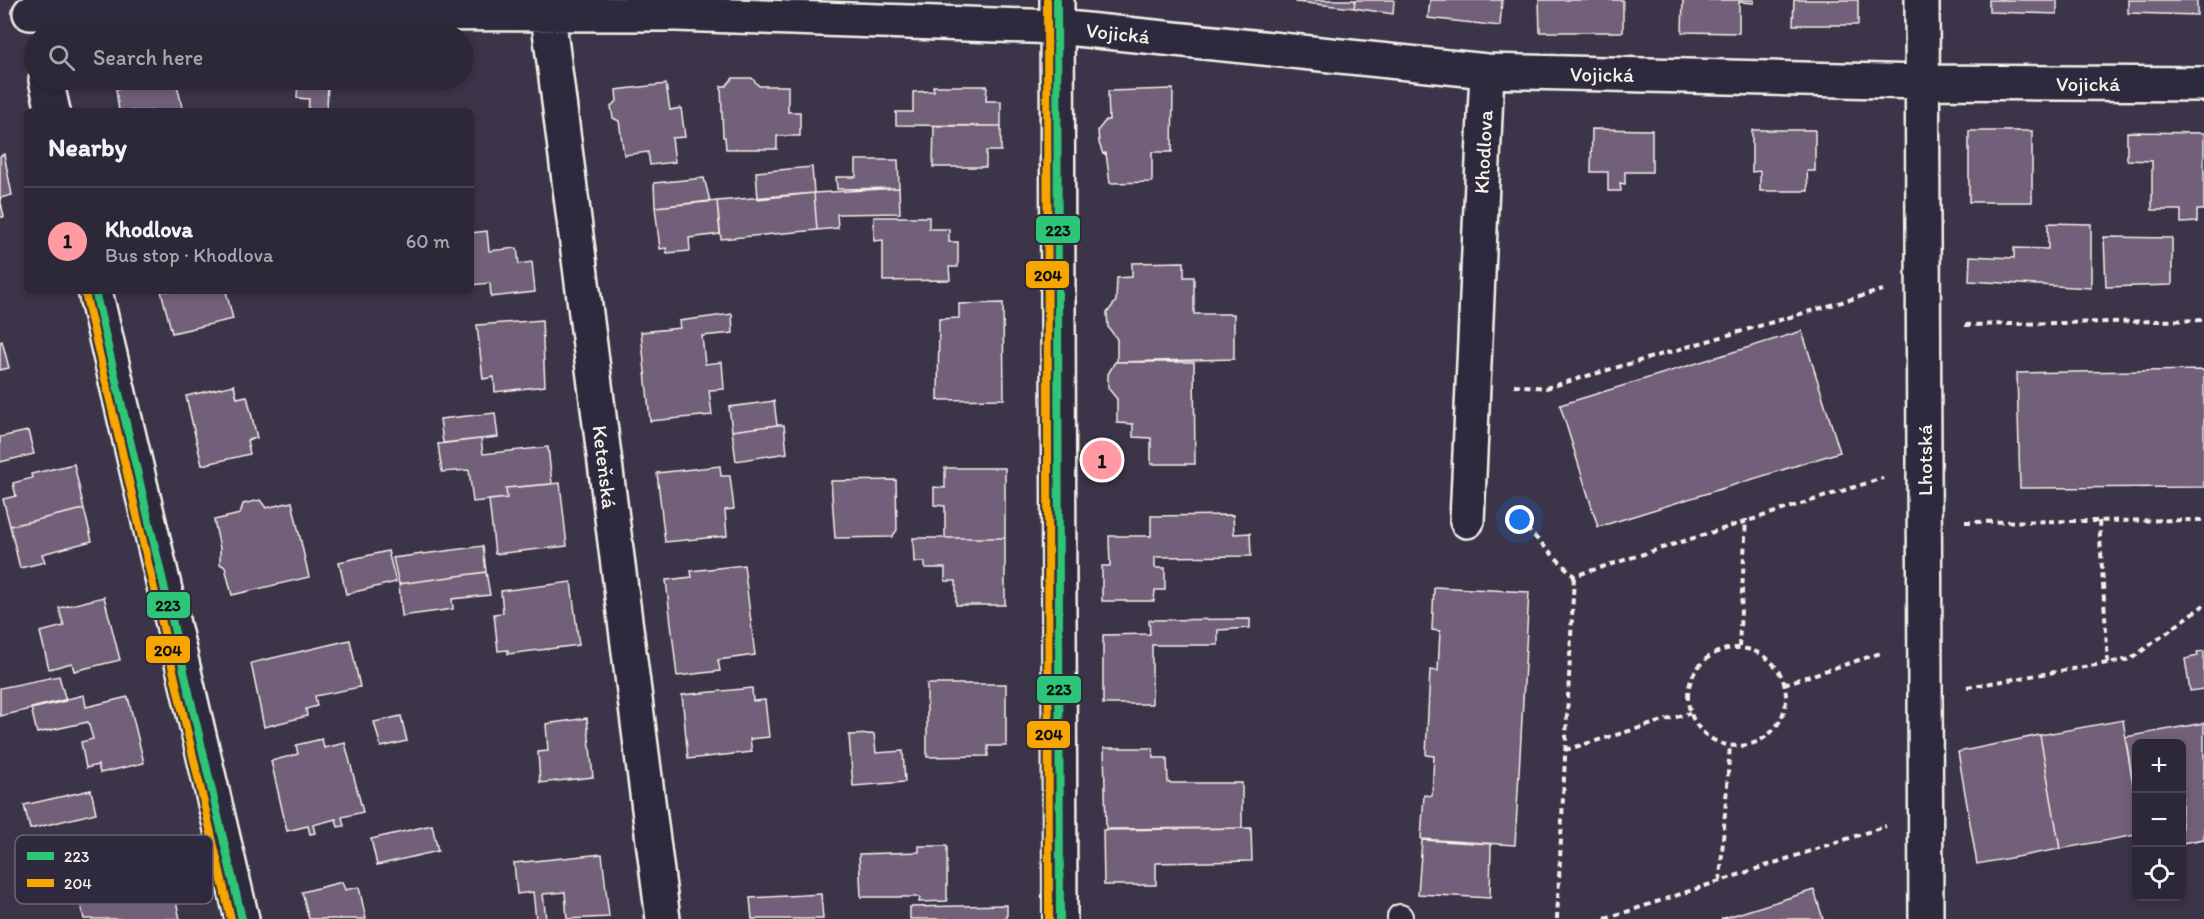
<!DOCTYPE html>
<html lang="en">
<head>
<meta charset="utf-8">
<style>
  :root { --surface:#2d2837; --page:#393442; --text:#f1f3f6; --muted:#a7a6ad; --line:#484452; --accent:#ff9aa2 }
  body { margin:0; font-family:Itim,sans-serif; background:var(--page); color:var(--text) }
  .controls { position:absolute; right:18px; bottom:18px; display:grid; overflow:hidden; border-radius:9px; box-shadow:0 3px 9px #0003 }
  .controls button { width:54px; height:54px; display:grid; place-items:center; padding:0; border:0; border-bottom:2px solid var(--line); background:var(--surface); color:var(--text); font:30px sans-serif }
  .you { position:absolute; left:1520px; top:520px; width:21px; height:21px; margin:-15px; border:4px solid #fff; border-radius:50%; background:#1a73e8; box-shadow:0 0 0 9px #1a73e833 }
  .badge { display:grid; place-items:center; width:39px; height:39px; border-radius:50%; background:var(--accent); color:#111; font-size:20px; font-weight:700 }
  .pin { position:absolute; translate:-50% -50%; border:3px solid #fff; box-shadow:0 2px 6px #0006 }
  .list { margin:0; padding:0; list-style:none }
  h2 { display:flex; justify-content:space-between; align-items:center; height:78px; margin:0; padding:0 24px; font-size:26px }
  h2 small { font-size:20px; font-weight:400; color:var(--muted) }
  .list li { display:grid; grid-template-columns:39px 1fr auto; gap:18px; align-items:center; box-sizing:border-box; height:108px; padding:0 24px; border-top:2px solid var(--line) }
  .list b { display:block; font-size:22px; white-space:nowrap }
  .list p { margin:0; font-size:20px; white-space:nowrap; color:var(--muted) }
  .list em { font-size:20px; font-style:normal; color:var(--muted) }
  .icon { flex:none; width:33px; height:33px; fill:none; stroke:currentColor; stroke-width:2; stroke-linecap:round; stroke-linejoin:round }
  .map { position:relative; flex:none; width:2204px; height:919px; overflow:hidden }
  .search { position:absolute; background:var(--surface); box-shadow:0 3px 9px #0003; left:24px; top:24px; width:450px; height:66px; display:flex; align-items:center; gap:15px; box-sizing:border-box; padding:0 21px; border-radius:33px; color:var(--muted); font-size:22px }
  .panel { position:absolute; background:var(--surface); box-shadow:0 3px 9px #0003; left:24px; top:108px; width:450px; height:186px; border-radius:9px }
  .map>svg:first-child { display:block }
  .building { fill:#72607a; stroke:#f4f1e8; stroke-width:1.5 }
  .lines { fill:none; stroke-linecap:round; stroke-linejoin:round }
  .lane-casing { stroke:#f4f1e8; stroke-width:28 }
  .street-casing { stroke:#f4f1e8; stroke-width:38 }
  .path { stroke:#f4f1e8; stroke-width:4; stroke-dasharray:6 4.5; stroke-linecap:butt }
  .lane { stroke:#2f2a3d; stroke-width:24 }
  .street { stroke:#2f2a3d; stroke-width:33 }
  .bus-1-casing { stroke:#2f2a3d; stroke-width:12 }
  .bus-2-casing { stroke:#2f2a3d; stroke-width:12 }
  .bus-1 { stroke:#2dc577; stroke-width:8 }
  .bus-2 { stroke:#f7a600; stroke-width:8 }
  .labels { text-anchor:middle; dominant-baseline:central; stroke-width:4.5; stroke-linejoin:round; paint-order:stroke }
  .street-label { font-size:21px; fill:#f4f1e8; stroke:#2f2a3d }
  .key { fill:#2f2a3d; stroke:#6a6670; stroke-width:1.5 }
  .key-label { font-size:16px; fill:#f4f1e8 }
  .line-badge { stroke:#2f2a3d; stroke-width:2 }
  .pale-badge-label { font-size:16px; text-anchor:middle; font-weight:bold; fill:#111 }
</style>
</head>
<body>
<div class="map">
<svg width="2204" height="919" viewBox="0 0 2204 919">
  <rect width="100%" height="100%" fill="#3c3549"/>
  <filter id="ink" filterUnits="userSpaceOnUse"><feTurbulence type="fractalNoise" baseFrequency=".0167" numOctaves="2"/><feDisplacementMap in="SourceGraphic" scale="12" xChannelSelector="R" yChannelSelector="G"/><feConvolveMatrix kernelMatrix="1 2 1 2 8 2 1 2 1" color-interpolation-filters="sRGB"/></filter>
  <g filter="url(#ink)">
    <path class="building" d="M1297,0H1355L1354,8L1296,2Z
      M1355,0H1394L1393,14L1354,8Z
      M1430,0H1502L1500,26L1428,18Z
      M1539,0H1623V32H1540Z
      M1683,0H1754V3L1739,2V33L1682,32Z
      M1794,0H1858V25H1793Z
      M1989,0H2057V14L1989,12Z
      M2128,0H2197V15L2128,13Z
      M733,78H752L759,86H788V112H800V136H777V149H726L725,137H723L721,86H726Z
      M158,80H176L183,111H119L116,89Z
      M298,80H328L327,111H308L309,99L297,98Z
      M666,84L670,110L681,108L685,137L672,138L675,162L650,165L648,152L624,155L619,121L613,118L611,106L617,101L616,90Z
      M933,86H987L986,101H1001V126L896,125V112H913V92L934,91Z
      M1173,89L1172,152H1152V182L1110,183L1106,153L1103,154L1099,143L1098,130L1106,120H1109L1108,91Z
      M934,126H1001V151H986V167H933Z
      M1592,129L1652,130V172H1625V184L1620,183L1621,191H1608V172H1591Z
      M1752,130H1815V171H1807L1808,191H1760V171L1752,172Z
      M1969,131H2032V202H1969Z
      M2127,132L2204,133V210H2197V222L2181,223V210H2152V161L2127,160Z
      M4,154L12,195L0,198L4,217H0V156Z
      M856,160H898L899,188L837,189L836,177H856Z
      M812,167L814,193L758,199L756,172Z
      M704,178L710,201L655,207L654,183Z
      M899,188L900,213L837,214L838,228L817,230L814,193Z
      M814,193L817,230L721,239L717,201Z
      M717,201L720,234L689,238L690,251L667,253L666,248L660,249L655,207Z
      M874,217H929V229H949V242H958V267H949L950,280L883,281V240L874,241Z
      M2048,223L2091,224V288L1969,281L1970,256L2014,258V248L2048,249Z
      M487,231L489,251L517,248L519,264L532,262L535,292L491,297L490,283L471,285V233Z
      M2104,237L2172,238V285L2106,287Z
      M1184,262V277H1194V314H1234V359L1117,362V339L1108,327L1107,313L1116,301L1117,278L1132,277V263Z
      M161,291H226L233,319L172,333Z
      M1003,303L1004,399L938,400L939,319L959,318V304Z
      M732,314L733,333L702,336L705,364L722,362L724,389L709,390L712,415L650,421L641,332L680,328L679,321Z
      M542,320L545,386L495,392L494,377L483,379L477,325Z
      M1802,331L1840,452L1598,527L1560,405Z
      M2,341L9,368L0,370V342Z
      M1115,362H1194L1195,464H1151V438L1133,437V424L1117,423V399L1108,388V374Z
      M2204,370V487L2020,488L2017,373Z
      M234,385L237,398L247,396L257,438L247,440L250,454L202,465L186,396Z
      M774,401L777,425L732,431L729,407Z
      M495,413L498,437L443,443L440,419Z
      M777,425H784L787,453L736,461L732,431Z
      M28,431L34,454L0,462V437Z
      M481,439L483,454L548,447L552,484L506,488L507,498L473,502L469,470L442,472L438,444Z
      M74,464L84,509L10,526L3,499L16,496L13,483L32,478L31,474Z
      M720,466L721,476H730L734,509L725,510L727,536L665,542L657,473Z
      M945,468H1005V538H945V506L934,505V487L945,488Z
      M896,480L897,530L892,537L835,538L831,481Z
      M560,483L567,546L495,554L489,500L507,498L506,488Z
      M260,500L266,508L292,502L309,577L232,595L225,567L220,564V548L214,520L240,514L243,504Z
      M84,509L92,541L42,554L45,562L20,568L10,526Z
      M1233,515L1234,534L1250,533L1251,556L1155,557V568H1165V590H1155L1154,601H1102V566H1110L1109,536H1151V516Z
      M913,538H1005V605H956V581H945V568H925V562H914Z
      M483,546L486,572L399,584L393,558Z
      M388,551L396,582L346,594L339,562Z
      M744,565L755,655L718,660L720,671L677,676L666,580L692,577L691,571Z
      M486,572L490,595L452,599L453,609L402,616L399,584Z
      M571,582L579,645L508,654V650L498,651L494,614L503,613L501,591Z
      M1434,587L1529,592L1515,845L1421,839L1424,795L1432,796L1434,756L1426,755L1430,670L1438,671L1440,631L1432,630Z
      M104,597L120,660L74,671L72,663L49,669L40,632L64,626L59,608Z
      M1250,619V628L1218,630V645H1152V704H1103V635L1150,634L1149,620Z
      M350,640L360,687L315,696L317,706L306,709L307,716L264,727L251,663Z
      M2204,651V692L2203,689L2190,691L2185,659L2198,656L2197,652Z
      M59,676L66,701L0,716V688Z
      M927,684H1006V746H988V756L927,757Z
      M752,688L753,701L765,700L769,737L750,739L752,752L688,759L682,695Z
      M84,695L86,707L128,697L144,763L100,773L98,765L86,768L81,742L93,739L88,722L37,733L31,708Z
      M401,716L407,741L381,747L374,722Z
      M587,718L593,777L540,783L538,752L548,751L546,724Z
      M2123,720L2136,802V835L2060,849L2040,735Z
      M2204,723V839L2182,843V744H2136V802L2125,737Z
      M874,734L876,753L903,751L905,782L853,786L849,735Z
      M2040,735L2060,849L1977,864L1958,752Z
      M322,739L324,748L345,743L363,812L342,817L344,826L338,827L336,819L313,825L315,833L310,834L308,826L287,831L271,761L298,754L296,745Z
      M1104,748H1153L1154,758H1167L1168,783H1242V828L1106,829Z
      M91,790L96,813L30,829L24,805Z
      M432,825L438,851L377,865L371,839Z
      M1251,828L1252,861L1156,863V885H1104L1103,830Z
      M1422,840L1491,844L1490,898L1418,894Z
      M919,846H947V901L919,902L920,897H861L859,854L919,852Z
      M602,854L609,917L567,919L565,892L543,894L546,919H536L533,892L517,894L514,863Z
      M168,866L180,919H84L77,888Z
      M342,882L345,890L359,887L366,919H309L302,892Z
      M1814,890L1823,919H1721Z
      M821,894L823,919H752L750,898Z
      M1007,905V919H910V907Z"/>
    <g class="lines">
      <g class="lane-casing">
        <path id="lane" d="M1400,919V917"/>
      </g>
      <g class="street-casing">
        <path id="street" d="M1057,0L1060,919
          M1922,0L1926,919
          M30,13L676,14L1057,27L1487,71L1923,82L2204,84
          M548,15L663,919
          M46,80L53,111
          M95,291L242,919
          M1467,521L1487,71"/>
      </g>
      <path class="path" d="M1965,325L2204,320
        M1514,385L1546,388L1883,290
        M2099,521L2108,663
        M1965,522L2204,520
        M1507,524L1523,525L1574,576L1883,478
        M1739,647L1746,519
        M1688 697a49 49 0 1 1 98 0a49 49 0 1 1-98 0Z
        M1784,684L1884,652
        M1967,687L2131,659L2204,605
        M1565,750L1690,713
        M1720,881L1730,745
        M1557,919L1574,576
        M1605,919L1886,826"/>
      <use href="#lane" class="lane"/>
      <use href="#street" class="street"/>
      <g class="bus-1-casing">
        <path id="bus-1" d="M1057,0L1060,919
          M95,291L242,919"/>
      </g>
      <g class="bus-2-casing">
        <path id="bus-2" d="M1047,0L1049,919
          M85,293L231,919"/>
      </g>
      <use href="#bus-1" class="bus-1"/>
      <use href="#bus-2" class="bus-2"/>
    </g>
  </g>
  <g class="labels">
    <g class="street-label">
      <text transform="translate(1118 33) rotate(6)">Vojická</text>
      <text transform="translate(1602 74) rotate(1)">Vojická</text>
      <text x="2088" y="83">Vojická</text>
      <text transform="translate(1483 152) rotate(-87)">Khodlova</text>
      <text transform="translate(1924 460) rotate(-90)">Lhotská</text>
      <text transform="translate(605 467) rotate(83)">Keteňská</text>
    </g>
  </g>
  <rect x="15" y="835" width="198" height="69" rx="9" class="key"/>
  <rect x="27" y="852" width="27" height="8" fill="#2dc577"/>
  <rect x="27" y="879" width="27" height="8" fill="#f7a600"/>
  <g class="key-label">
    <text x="64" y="862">223</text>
    <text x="64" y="889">204</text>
  </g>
  <g class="line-badge">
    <rect x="1035" y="215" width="46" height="29" rx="6" fill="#2dc577"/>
    <rect x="1025" y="260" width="45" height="29" rx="6" fill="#f7a600"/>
    <rect x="146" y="591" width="45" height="28" rx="6" fill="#2dc577"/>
    <rect x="145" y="635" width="46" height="29" rx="6" fill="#f7a600"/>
    <rect x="1036" y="675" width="46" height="29" rx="6" fill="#2dc577"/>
    <rect x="1026" y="720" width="45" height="29" rx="6" fill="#f7a600"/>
  </g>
  <g class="pale-badge-label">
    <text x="1058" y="236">223</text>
    <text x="1048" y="281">204</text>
    <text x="168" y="611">223</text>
    <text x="168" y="656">204</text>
    <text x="1059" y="695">223</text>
    <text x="1049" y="740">204</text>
  </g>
</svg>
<div class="controls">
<button>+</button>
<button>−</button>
<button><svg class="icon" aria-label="locate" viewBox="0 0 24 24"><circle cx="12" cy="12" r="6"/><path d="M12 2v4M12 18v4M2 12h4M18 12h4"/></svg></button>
</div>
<div class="you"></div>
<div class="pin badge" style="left:1102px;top:460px">1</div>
<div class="search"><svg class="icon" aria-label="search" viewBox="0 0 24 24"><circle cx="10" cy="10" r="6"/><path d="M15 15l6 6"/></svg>Search here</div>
<section class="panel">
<h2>Nearby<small></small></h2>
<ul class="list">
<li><span class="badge">1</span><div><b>Khodlova</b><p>Bus stop · Khodlova</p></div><em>60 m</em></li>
</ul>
</section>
</div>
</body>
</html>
